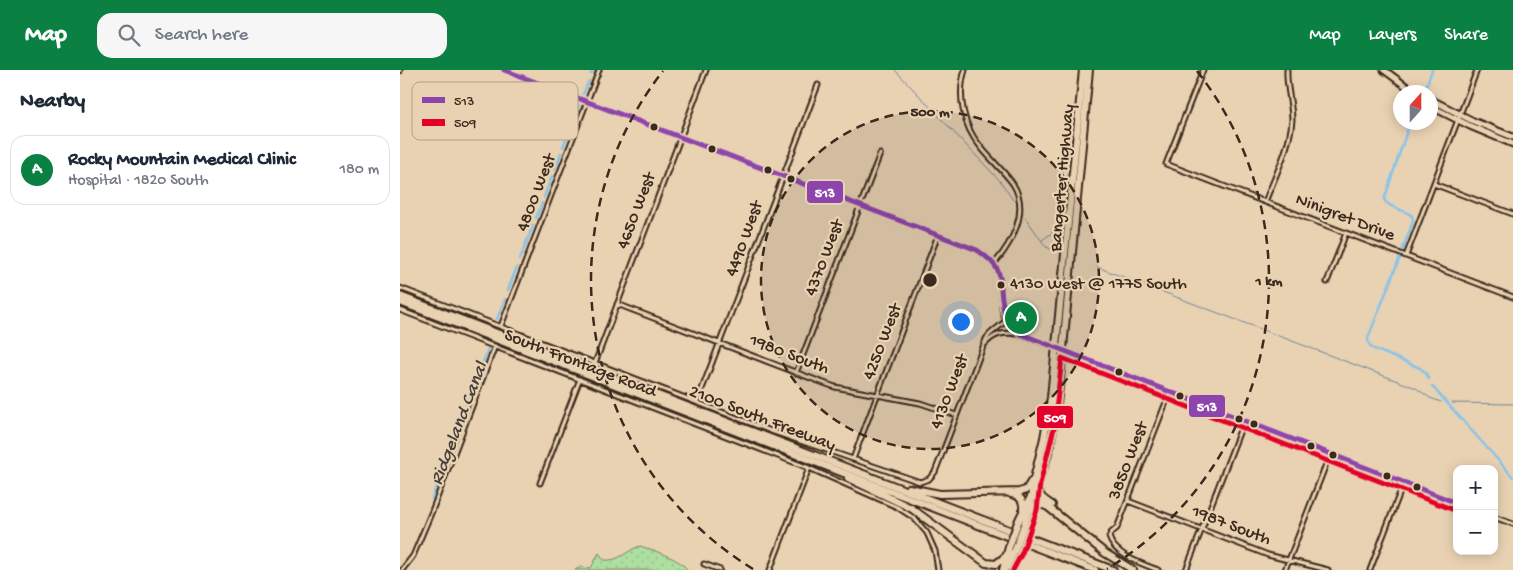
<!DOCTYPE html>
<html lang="en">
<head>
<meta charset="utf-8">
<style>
  :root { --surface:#fff; --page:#f6f6f7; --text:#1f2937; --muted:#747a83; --line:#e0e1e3; --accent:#0b8043 }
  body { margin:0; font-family:"Gochi Hand",sans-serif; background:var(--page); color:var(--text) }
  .controls { position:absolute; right:15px; bottom:15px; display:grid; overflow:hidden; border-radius:10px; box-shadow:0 2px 12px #0003 }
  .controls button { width:45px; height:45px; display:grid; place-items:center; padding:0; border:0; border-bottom:1px solid var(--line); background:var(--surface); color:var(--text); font:25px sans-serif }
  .compass { position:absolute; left:993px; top:15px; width:45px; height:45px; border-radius:50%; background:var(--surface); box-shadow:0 2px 12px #0003; rotate:21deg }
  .you { position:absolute; left:560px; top:251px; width:18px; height:18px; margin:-12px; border:4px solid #fff; border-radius:50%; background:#1a73e8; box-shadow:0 0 0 8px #1a73e833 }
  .badge { display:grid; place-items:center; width:32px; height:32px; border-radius:50%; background:var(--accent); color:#fff; font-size:16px; font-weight:700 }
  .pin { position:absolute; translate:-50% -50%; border:2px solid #fff; box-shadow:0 1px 5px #0006 }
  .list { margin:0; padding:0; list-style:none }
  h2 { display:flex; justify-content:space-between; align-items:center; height:65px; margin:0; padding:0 20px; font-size:21px }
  h2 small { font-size:16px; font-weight:400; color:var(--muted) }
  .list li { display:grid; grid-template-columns:32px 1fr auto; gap:15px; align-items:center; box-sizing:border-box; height:70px; margin:0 10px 10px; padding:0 10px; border:1px solid var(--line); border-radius:15px }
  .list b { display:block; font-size:19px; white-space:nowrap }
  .list p { margin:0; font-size:16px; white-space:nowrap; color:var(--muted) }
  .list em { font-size:16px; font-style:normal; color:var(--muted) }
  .icon { flex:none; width:28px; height:28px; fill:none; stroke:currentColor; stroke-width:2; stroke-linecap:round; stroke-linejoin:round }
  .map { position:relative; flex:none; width:1113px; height:500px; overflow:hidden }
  header { display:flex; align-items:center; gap:30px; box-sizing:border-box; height:70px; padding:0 25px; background:var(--accent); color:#fff }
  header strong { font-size:24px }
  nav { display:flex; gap:28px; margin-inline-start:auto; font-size:18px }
  .search { width:350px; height:45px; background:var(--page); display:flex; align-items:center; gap:12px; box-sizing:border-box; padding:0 18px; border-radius:15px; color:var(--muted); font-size:19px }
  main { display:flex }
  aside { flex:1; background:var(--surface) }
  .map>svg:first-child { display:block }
  .grass { fill:url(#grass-dots); stroke:#74845f }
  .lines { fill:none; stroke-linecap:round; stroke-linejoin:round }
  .stream { stroke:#6b8698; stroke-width:1 }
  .canal { stroke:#8bc3ea; stroke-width:2.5 }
  .minor-casing { stroke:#3b2a1e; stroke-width:7 }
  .major-casing { stroke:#3b2a1e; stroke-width:9 }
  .highway-casing { stroke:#3b2a1e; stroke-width:10 }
  .minor { stroke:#e9d2b2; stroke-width:3 }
  .major { stroke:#e9d2b2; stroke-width:5 }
  .highway { stroke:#e9d2b2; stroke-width:6 }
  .highway-bridge-casing { stroke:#3b2a1e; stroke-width:10; stroke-linecap:butt }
  .highway-bridge { stroke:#e9d2b2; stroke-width:6 }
  .bus-1-casing { stroke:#e9d2b2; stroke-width:9 }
  .bus-2-casing { stroke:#e9d2b2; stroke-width:9 }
  .bus-1 { stroke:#8e44ad; stroke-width:5 }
  .bus-2 { stroke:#e4002b; stroke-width:5 }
  .ring { fill:none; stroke:#3b2a1e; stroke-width:2.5; stroke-dasharray:9 6 }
  .bus-dot { fill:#3b2a1e; stroke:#e9d2b2; stroke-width:2 }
  .labels { text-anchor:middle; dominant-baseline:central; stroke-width:4.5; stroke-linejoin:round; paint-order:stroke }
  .bus-label { font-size:17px; fill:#3b2a1e; stroke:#e9d2b2; text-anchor:start }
  .street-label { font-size:18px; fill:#3b2a1e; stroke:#e9d2b2 }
  .water-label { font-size:19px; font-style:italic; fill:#47413d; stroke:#e9d2b2 }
  .key { fill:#e9d2b2; stroke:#b5a086; stroke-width:1 }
  .key-label { font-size:14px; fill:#3b2a1e }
  .centre { fill:#3b2a1e; stroke:#e9d2b2; stroke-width:2.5 }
  .ring-label { font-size:15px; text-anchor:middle; font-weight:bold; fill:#3b2a1e; stroke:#e9d2b2; stroke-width:4.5; stroke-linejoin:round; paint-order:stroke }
  .line-badge { stroke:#e9d2b2; stroke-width:2 }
  .badge-label { font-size:14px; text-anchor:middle; font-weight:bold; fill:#fff }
</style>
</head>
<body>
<header>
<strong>Map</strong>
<div class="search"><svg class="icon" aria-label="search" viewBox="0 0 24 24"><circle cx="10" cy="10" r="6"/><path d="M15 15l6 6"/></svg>Search here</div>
<nav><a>Map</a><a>Layers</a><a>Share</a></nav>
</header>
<main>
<aside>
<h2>Nearby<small></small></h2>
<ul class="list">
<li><span class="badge">A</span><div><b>Rocky Mountain Medical Clinic</b><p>Hospital · 1820 South</p></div><em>180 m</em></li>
</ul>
</aside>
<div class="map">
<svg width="1113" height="500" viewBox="0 0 1113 500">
  <defs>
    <pattern id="grass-dots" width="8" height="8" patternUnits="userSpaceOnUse" patternTransform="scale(1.25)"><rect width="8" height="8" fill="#addfa0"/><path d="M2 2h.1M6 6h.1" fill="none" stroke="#96c089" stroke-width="1.8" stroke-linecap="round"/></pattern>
  </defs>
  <rect width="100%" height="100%" fill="#e9d2b2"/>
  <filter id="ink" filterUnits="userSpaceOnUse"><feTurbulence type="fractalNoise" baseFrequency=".02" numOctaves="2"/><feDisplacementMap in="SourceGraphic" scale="10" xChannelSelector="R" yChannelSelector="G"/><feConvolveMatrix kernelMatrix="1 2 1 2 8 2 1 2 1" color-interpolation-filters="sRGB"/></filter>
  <g filter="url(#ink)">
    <path class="grass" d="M240,476C252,480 282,489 287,500H175L181,497L191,498L199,483L204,490C219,492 227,480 240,476Z"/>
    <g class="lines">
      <path class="stream" d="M495,0L601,112L613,130
        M625,147L646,177L657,181
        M642,170L658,159L668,47
        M697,197L1016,318L1030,328L1041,332
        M1052,333L1113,334"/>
      <path class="canal" d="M191,4L193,0
        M1024,22L1032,0
        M183,24L189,11
        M174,49L179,35
        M163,77L171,56
        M155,99L161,83
        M144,127L152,106
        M136,148L142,133
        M1003,179L1013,151L1012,146C1004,139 990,139 984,130L1010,52
        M1000,187L968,268C968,274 970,277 974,279L1020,298L1025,302L1029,309
        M120,189L133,155
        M108,220L117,197
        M97,249L105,229
        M1032,316L1113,407
        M32,429L48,382L88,279"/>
      <g class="minor-casing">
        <path id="minor" d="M104,0L577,180C620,203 587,234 612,258C623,268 641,272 655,278
          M565,0C557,25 563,56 580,76C590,89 603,100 613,114C630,141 612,173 594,194
          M803,0L766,94L1113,227
          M0,1V0
          M1034,114L1113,144
          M865,132C875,106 890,78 892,50C892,33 886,17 887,0
          M1006,186L1077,0
          M927,212L946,163
          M0,218L371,361L520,412L529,409L535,402L586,269L590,264L607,250
          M217,234L421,312L435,317L520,333L556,345
          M0,240L409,398L497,437L514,448L527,463L535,481L538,500
          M101,256L199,0
          M585,274C595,263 604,262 618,264
          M663,281L1057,433
          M195,293L306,0
          M396,303L480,84
          M297,332L418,15
          M453,389L538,165
          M140,413L180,309
          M728,431L868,485L928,500
          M1094,447L1113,454
          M304,494L320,500
          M2,500L13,486L32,441L95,276
          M370,500L409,398
          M758,500C742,494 714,485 709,467L711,463L717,458L770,322
          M786,500L844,350
          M885,500L930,384
          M970,500L1004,412"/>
      </g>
      <g class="major-casing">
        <path id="major" d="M984,0L1014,22
          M1030,29L1073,51L1113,67
          M1030,36L1070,56L1113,74"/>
      </g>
      <g class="highway-casing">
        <path id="highway" d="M0,226L713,500
          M0,232L695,500
          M448,408L511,438L586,493L596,494L606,486
          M638,414C636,425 644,430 652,435
          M509,418L540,424L619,422L626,420L631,412
          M611,424C620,425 624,431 623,439
          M630,440C635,434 641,433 648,437L705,483L733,500
          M618,452C624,438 633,425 639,411C653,376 657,336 661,300L689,0
          M624,455L630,437L633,413L644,368L651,327L683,0
          M603,500L609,477
          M605,500L615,480"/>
      </g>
      <use href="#minor" class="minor"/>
      <use href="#major" class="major"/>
      <use href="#highway" class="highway"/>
      <g class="highway-bridge-casing">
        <path id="highway-bridge" d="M609,477L618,452
          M615,480L624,455"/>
      </g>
      <use href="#highway-bridge" class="highway-bridge"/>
      <g class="bus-1-casing">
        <path id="bus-1" d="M104,0L577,180C585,186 592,190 597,199C600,205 601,212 601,219C603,242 603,248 621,264L1057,433"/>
      </g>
      <g class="bus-2-casing">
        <path id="bus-2" d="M613,500L622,483L637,440L640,414L654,358L662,288L1054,440"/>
      </g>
      <use href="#bus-1" class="bus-1"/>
      <use href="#bus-2" class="bus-2"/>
    </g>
  </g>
  <circle cx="530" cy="210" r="169" fill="#3b2a1e" fill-opacity=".12"/>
  <g class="ring">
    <circle cx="530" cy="210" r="169"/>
    <path d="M353 499A339 339 0 0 1 263 1M797 1A339 339 0 0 1 707 499"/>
  </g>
  <g class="bus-dot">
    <circle cx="254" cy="57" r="4.5"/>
    <circle cx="312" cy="79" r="4.5"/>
    <circle cx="368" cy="100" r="4.5"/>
    <circle cx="391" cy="109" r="4.5"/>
    <circle cx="601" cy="215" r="4.5"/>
    <circle cx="719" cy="302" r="4.5"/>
    <circle cx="780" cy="326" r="4.5"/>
    <circle cx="839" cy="349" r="4.5"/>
    <circle cx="854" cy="354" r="4.5"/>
    <circle cx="911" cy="376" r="4.5"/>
    <circle cx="933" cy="385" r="4.5"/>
    <circle cx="987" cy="406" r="4.5"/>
    <circle cx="1017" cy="417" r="4.5"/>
  </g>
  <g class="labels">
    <g class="bus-label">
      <text x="610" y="215">4130 West @ 1775 South</text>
    </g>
    <g class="street-label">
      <text transform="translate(663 108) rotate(-85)">Bangerter Highway</text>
      <text transform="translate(137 123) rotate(-69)">4800 West</text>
      <text transform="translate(237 141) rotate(-69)">4650 West</text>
      <text transform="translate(945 148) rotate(21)">Ninigret Drive</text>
      <text transform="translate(345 169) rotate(-70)">4490 West</text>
      <text transform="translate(425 188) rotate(-69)">4370 West</text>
      <text transform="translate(483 272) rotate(-69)">4250 West</text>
      <text transform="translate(389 285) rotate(21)">1980 South</text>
      <text transform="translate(180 294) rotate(21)">South Frontage Road</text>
      <text transform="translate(550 322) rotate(-69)">4130 West</text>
      <text transform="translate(362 349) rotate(21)">2100 South Freeway</text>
      <text transform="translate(729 391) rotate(-69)">3850 West</text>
      <text transform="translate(831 456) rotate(21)">1987 South</text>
    </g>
    <g class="water-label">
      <text transform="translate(60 354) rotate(-69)">Ridgeland Canal</text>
    </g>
  </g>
  <rect x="12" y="12" width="166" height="58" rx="8" class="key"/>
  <rect x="22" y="27" width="23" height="6" fill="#8e44ad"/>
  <rect x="22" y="49" width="23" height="7" fill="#e4002b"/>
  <g class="key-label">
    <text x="54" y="35">513</text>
    <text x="54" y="57">509</text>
  </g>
  <circle cx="530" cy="210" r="8" class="centre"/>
  <g class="ring-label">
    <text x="530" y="46">500 m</text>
    <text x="869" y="215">1 km</text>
  </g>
  <g class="line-badge">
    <rect x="406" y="110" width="38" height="24" rx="5" fill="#8e44ad"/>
    <rect x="788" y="324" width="38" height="24" rx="5" fill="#8e44ad"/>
    <rect x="636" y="335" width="38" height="24" rx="5" fill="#e4002b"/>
  </g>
  <g class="badge-label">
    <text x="425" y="127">513</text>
    <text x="807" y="341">513</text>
    <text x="655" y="352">509</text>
  </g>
</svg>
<div class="controls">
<button>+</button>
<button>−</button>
</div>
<svg class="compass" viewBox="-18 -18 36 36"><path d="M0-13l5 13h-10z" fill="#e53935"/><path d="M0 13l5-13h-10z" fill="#747a83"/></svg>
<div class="you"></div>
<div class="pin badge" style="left:621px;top:248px">A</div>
</div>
</main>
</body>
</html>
